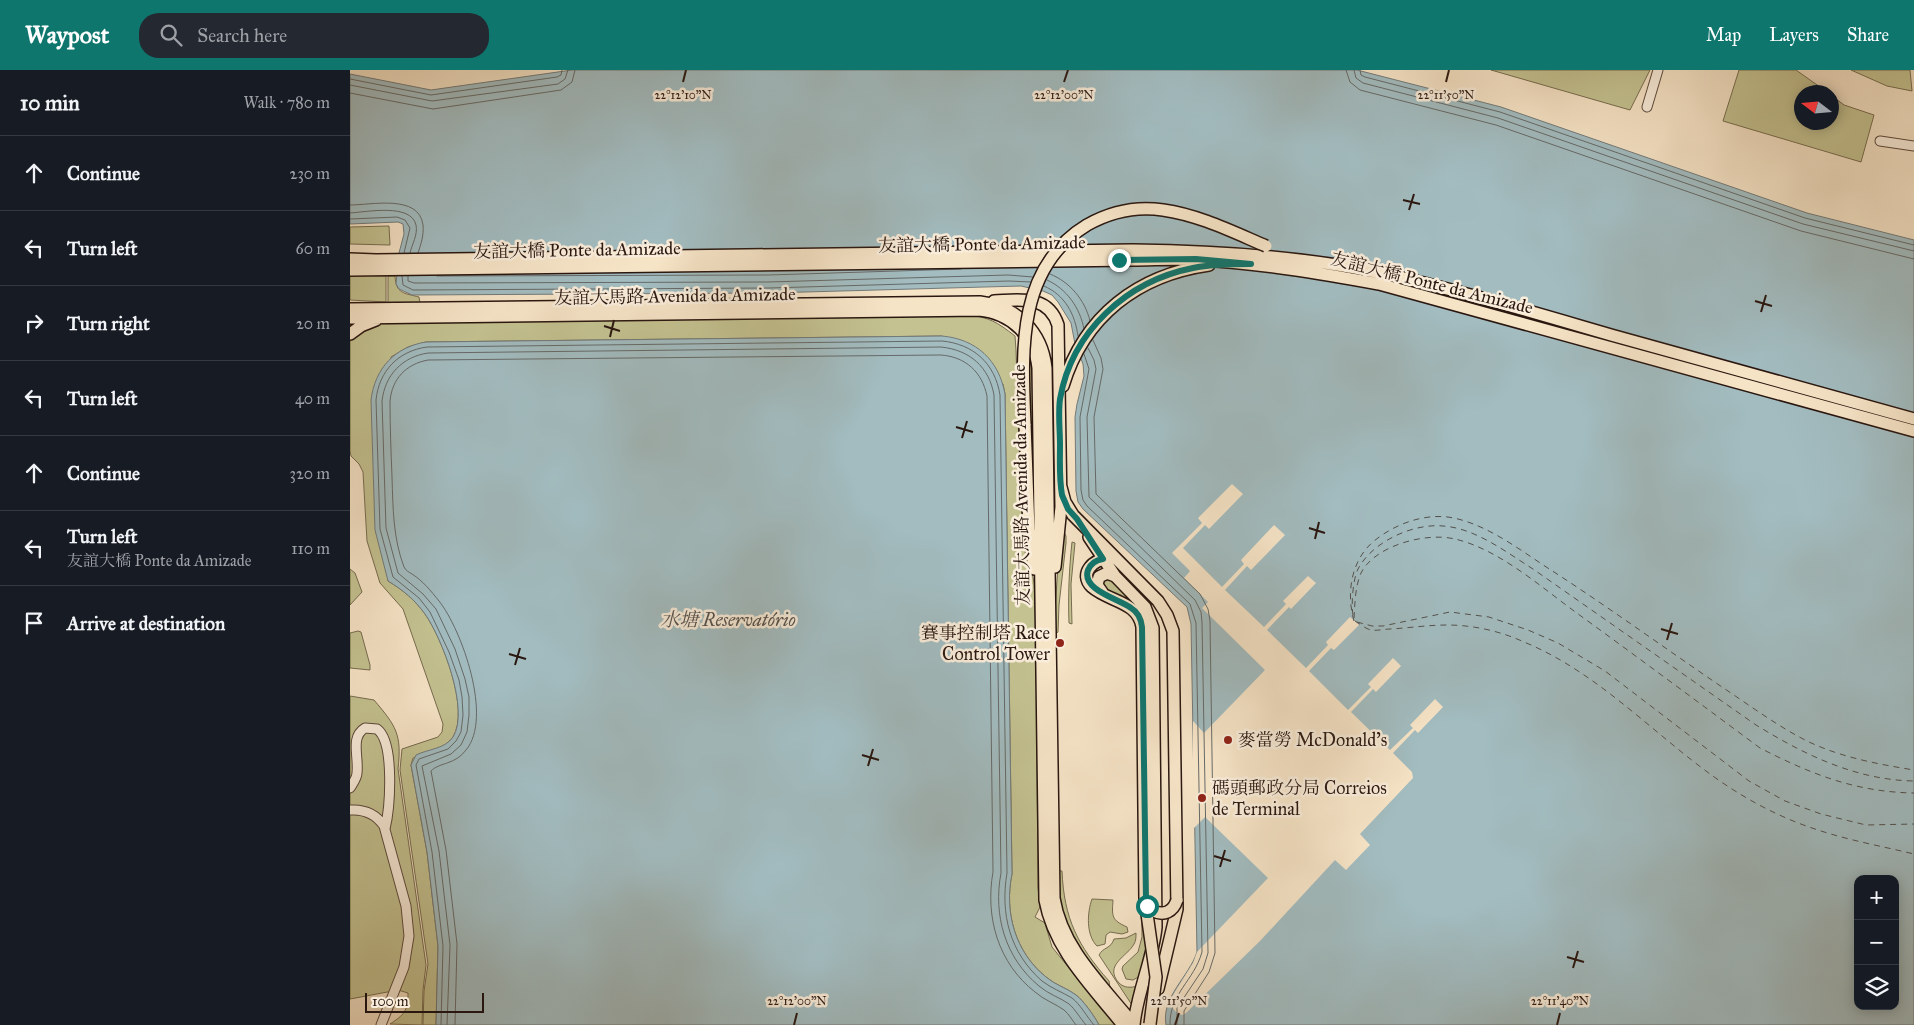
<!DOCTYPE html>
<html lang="en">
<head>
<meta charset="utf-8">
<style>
  :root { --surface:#171b24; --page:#242831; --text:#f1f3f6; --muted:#9ea1a6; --line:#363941; --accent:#0f766e }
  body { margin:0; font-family:"IM FELL Great Primer","Noto Serif SC",serif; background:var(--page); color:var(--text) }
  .controls { position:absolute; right:15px; bottom:15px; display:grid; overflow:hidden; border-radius:10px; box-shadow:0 2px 12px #0003 }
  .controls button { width:45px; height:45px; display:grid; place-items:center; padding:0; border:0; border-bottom:1px solid var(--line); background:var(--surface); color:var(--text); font:25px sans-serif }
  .compass { position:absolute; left:1444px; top:15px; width:45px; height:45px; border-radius:50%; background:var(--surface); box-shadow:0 2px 12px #0003; rotate:286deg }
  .scale { position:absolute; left:15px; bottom:12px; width:119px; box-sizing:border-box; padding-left:5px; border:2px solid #2a1710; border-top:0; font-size:14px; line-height:18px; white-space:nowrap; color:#2a1710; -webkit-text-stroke:4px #f9eddb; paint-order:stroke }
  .stop { position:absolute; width:15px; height:15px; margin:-11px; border:4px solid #0f766e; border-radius:50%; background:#fff }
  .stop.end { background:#0f766e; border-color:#fff; box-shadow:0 1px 5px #0008 }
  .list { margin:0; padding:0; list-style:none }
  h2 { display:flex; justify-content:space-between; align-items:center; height:65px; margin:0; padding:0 20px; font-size:21px }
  h2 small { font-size:16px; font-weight:400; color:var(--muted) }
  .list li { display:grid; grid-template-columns:32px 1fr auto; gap:15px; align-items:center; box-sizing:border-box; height:75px; padding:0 20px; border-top:1px solid var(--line) }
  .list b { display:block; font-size:19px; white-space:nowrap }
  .list p { margin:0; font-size:16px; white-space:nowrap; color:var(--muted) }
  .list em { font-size:16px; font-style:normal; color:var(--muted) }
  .icon { flex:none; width:28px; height:28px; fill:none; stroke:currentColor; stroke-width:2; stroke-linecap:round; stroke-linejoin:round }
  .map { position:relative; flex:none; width:1564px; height:955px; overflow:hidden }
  header { display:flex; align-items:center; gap:30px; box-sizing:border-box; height:70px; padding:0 25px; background:var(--accent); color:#fff }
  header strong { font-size:24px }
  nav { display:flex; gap:28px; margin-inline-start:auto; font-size:18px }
  .search { width:350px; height:45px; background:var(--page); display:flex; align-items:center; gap:12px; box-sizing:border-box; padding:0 18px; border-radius:20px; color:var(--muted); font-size:19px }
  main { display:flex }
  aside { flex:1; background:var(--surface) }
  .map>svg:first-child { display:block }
  .green { fill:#c4c291; stroke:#776c50 }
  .water { fill:#a2bcc0; stroke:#727a7a; fill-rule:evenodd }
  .pier { fill:#f6e4c7 }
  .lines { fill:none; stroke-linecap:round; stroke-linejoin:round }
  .shore { stroke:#666a68; stroke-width:1 }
  .ferry { stroke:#54514e; stroke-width:1; stroke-dasharray:6 5; stroke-linecap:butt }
  .minor-casing { stroke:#5d4a3e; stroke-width:11 }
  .major-casing { stroke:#2a1710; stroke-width:14 }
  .minor { stroke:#f9eddb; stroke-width:9 }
  .major { stroke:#f6e4c7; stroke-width:11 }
  .major-bridge-casing { stroke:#2a1710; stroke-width:14; stroke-linecap:butt }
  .major-bridge { stroke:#f6e4c7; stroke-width:11 }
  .route { stroke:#0f766e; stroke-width:6 }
  .ticks { fill:none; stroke:#2a1710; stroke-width:2 }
  .poi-dot { fill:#8f2418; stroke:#f9eddb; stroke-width:2 }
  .labels { text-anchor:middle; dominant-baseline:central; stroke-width:5; stroke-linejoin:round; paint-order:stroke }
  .street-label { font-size:18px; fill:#2a1710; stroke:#f9eddb }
  .poi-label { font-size:18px; fill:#2a1710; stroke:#f9eddb; text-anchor:start }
  .water-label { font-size:19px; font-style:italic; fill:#54514e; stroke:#f9eddb }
  .ticks-label { font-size:12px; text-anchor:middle; fill:#2a1710; stroke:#f9eddb; stroke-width:5; stroke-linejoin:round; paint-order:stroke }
</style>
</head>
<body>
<header>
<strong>Waypost</strong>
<div class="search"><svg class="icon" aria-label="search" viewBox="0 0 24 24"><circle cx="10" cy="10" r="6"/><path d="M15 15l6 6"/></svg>Search here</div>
<nav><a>Map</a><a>Layers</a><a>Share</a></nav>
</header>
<main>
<aside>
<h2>10 min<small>Walk · 780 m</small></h2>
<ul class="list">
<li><svg class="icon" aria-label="ahead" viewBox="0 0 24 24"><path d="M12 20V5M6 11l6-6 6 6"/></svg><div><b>Continue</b></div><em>230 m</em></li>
<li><svg class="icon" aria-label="left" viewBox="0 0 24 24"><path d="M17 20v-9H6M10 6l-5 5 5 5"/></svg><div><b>Turn left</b></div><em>60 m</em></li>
<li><svg class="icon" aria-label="right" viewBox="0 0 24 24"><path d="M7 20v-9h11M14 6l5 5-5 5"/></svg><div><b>Turn right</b></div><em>20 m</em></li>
<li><svg class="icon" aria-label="left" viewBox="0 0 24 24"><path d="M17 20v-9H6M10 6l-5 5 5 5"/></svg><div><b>Turn left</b></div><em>40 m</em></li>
<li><svg class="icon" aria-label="ahead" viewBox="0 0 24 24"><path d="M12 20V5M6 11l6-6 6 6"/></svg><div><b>Continue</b></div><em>320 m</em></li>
<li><svg class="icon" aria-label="left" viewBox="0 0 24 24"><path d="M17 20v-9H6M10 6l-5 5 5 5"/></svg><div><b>Turn left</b><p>友誼大橋 Ponte da Amizade</p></div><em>110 m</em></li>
<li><svg class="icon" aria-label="arrive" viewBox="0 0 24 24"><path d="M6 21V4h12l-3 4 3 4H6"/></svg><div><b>Arrive at destination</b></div></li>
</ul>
</aside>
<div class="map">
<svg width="1564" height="955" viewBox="0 0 1564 955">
  <rect width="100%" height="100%" fill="#f6e4c7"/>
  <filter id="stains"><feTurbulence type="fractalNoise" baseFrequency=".004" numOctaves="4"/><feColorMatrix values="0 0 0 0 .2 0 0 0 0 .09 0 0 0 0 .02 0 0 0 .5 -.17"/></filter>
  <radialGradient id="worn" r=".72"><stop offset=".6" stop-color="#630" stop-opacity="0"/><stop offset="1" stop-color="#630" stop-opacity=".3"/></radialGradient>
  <path class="green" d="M1141,0H1300L1280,40Z
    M1389,0H1446L1477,22H1452V52H1482V26L1494,35L1524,45L1511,92L1373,51Z
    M1501,0H1560L1562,21L1537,16Z
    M39,156L40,175L0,174V157Z
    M0,205L36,206V232L0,230Z
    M38,206H45C46,224 54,223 69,227L70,233L38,234Z
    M617,245C639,247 647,252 665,266L666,280L671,438L684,513L686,561L688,818L690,837L685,847L695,853L702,877L765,955H749C745,947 733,930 726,925C717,918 705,915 696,907C665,882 654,842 662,804L655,324L653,314L592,266L76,272L58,277L41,287L38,511C53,520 65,530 75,544C92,568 120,640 103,667C95,679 76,683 63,688L61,695L77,782L88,876L86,955H73L74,921L78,894L50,700L52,679L88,667L92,662L93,654L53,539L30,513L17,471L13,402L9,394L1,386L0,381V267L29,252Z
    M676,278L681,284L685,306L686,449L682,447Z
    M711,456L716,466V473L709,535L708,562L703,566Z
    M722,472L725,473L721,514L722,554L719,553C718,526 719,500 722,472Z
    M0,499L5,503L12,522L0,535Z
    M759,506L791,537L799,877L790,906L783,910L776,909L772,899L773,896L788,882L792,867L788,538L781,531L754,518L752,515V509Z
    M8,561L11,562L20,595V600L0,598V563Z
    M0,626L24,630C46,656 52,664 48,699L76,895L73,920L72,955L40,954C54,945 58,941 58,923L48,920L0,929Z
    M702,800L712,801C714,849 728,876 759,911L760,918L726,880L709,847Z
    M742,829L763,830C762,846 761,850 777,857L778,862L772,864L760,862L756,865L755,874L747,876C736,865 737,843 742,829Z
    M786,863C786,867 786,871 784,874C778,886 753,895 769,913C774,918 781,918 787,916L782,935L749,885C753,877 761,879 764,869L776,868Z"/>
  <path class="water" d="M222,0H1007L1151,37L1457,143L1564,170V955H816C811,927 839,907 847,882L841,554L837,537L733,439L728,432L726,421L725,347L727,334L734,306L733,294L725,274L721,253L708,232L702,225L693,221L671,216L419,223L62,225L49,219L46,214L49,183L54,164L53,154L48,152L0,154V4L81,20ZM1508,809H1545V936H1508Z
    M592,266C626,269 649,290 655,324L662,804C654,842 665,882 696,907C705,915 717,918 726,925C733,930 745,947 749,955H86L88,876L77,782L61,695L66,685C78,679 95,679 103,667C120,640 92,568 75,544C65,530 53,520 38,511L25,460L21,330C25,298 45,277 76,272Z"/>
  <path class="pier" d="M882,414L893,424L859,459L855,455L833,478L872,517L894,494L891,490L924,455L935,465L901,500L897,496L875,520L914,557L936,534L933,531L958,506L966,513L941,539L939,537L917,560L956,598L978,575L976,572L1000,547L1009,555L984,580L981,578L959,601L998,640L1021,617L1018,614L1043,588L1051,596L1026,622L1023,619L1001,642L1040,680L1063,658L1060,655L1085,629L1093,637L1068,663L1065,660L1043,683L1062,702L1063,708L1010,764L1020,775L996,800L985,790L910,871L836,943L833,945L828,944L818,933L843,893L847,882L918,808L855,747L843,759V651L854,663L915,600L852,538L858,532L834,508L840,501L822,483L852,453L848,448Z"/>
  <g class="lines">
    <path class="shore" d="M996,0L1000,12L1010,20L1146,55L1451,161L1564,189
      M1004,0L1006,8L1013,13L1148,48L1453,154L1564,181
      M1010,0L1011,5L1015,7L1150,42L1455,148L1564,175
      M0,9L81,25L207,7L211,5L212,0
      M0,15L82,31L208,14L215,9L218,0
      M0,23L83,39L211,20L222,12L225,0
      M0,135C22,135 69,124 73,155C74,165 71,174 68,183
      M0,143C17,142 61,133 66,155C68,165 62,174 60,183
      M0,149L47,147L55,150L60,158L54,183
      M700,204C720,212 735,230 740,251
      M52,206L53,215L63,220L419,218L659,211L681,212
      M58,206V211L64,213L418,212L658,205L683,207
      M87,206L418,205L611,199
      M697,210C717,219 730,238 734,259
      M694,216C715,225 725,244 728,266
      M743,270L751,288L753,299L744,347L746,424L850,524L858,539L860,551L865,883L859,902L834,941V955
      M738,278L744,290L746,299L737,347L739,427L845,530L851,542L852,552L858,883L853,899L827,938V955
      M734,284L739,299L730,347L731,420L733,430L737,436L840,534L846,553L852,882C844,911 819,924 820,955
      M91,955L93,876L82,782L66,695L69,689L98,679L106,671L111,662L113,645L112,627L109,610L99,582L80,542L69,528L43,507L30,459L26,330C29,301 48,281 77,277L592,271C623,274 645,293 650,325L657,803C650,844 660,883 692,911C701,918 712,922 722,928C730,934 737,947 744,955
      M97,955L100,875L89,781L72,696L101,684L111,675L117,662L119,645V627L115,609L105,579L86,539L73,524L48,503L36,458L32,331C35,305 52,287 78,283L591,277C620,280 639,297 644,325L651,803C643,845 655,888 689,916C698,924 711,928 719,934C725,939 730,948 736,955
      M105,955L107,874L96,780L81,701C90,692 105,695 116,680C143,648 112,560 89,531C81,521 73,511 62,504C59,502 56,501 54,497C43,468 43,438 42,407C41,382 40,357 40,331C42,309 56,294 78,290L591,285C616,287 632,302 637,326L643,802C635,847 648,893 685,922C694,930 706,934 714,940C719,944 722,950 726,955"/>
    <path class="ferry" d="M1003,545C1001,534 1003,509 1008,499C1022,472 1063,453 1093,456C1125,458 1156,482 1183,499L1406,655C1455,685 1506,710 1564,711
      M1004,548C1005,533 1005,517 1011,503C1025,475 1077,462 1105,469C1148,479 1190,516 1224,541C1286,586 1348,632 1410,678C1461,704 1505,722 1564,723
      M1004,551C996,523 1001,490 1024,471C1046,453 1079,441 1108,449C1143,458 1174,483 1204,502C1261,539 1316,579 1372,617C1399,635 1426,655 1455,670C1489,687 1527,694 1564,700
      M1005,551C1010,554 1016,559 1021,560C1027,561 1035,559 1040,559C1059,558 1078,555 1097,555C1123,555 1150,561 1174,572C1242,600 1294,654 1352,698C1386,724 1425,746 1465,759C1497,770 1531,776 1564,784
      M1007,552L1022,556H1033L1100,542L1139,547L1178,560L1208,573L1255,601L1399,711L1435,731L1471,744L1516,755L1564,754"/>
    <g class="minor-casing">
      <path id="minor" d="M1297,37L1308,0
        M1530,71L1564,76
        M0,718C3,713 7,708 7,703C9,686 0,667 15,658L27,659C45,672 40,738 35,759
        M0,740C15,739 26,744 34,756L56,836L59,866L54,897L31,955"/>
    </g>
    <g class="major-casing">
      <path id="major" d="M0,189L26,190L783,180C866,181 950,186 1031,203C1109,220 1185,243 1261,265C1362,293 1463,321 1564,349
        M0,200L783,190C805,190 827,188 848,190C909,193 969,203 1029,214L1564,361
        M644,231C670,230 698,224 708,255L711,437L705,497
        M0,239L630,232C666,236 692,261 696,298L704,828C712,879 753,916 784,955
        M0,248L629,240C661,243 685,266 688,298L695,830C704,880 743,917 773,955
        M0,264L11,256L26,250
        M713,316C734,246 788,205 859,195
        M675,354L679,460L684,499
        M711,417L715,432L723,445L808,531L817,545L823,561L827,839L808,919
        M739,467L765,506L795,537L803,558L806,857C803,890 787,921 784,955
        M758,489C744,488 728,504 742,517C759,532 788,531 792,557L795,830
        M752,522L747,515L749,507L757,503L765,506"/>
    </g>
    <use href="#minor" class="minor"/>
    <use href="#major" class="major"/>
    <g class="major-bridge-casing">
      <path id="major-bridge" d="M675,354C672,283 666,198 737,155C760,142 786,136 813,140C849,145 883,162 916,176
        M795,830L806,907L800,954
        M796,832L803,841C814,846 823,842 827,830"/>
    </g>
    <use href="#major-bridge" class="major-bridge"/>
  </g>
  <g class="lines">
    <path class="route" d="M769,190L846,189L901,194C882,194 862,194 843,198C777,211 722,261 710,329C708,344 710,360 710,375C710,391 709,408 712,425L718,439L727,449L753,489C746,490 741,493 738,500C731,520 769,529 781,538C788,542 791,549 792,557L796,830L797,836"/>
  </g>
  <path class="ticks" d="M333,12L336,0M714,12L718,0M1096,12L1099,0M1053,130L1070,134M1059,140L1064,124M1405,231L1422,236M1411,242L1416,225M254,256L270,261M260,267L264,250M606,357L623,362M612,368L617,351M959,458L975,463M965,469L969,452M1311,559L1328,564M1317,570L1322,553M159,584L176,589M165,595L170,578M512,685L529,690M518,696L523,679M864,786L881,791M870,797L875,780M1217,887L1234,892M1223,898L1228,881M444,955L447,943M825,955L829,943M1207,955L1210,943"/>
  <g class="poi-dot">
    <circle cx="710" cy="573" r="5"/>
    <circle cx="878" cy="670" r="5"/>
    <circle cx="852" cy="728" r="5"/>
  </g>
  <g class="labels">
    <g class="street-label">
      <text transform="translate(632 174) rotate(-1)">友誼大橋 Ponte da Amizade</text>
      <text transform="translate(227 180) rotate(-1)">友誼大橋 Ponte da Amizade</text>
      <text transform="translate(1082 213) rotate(14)">友誼大橋 Ponte da Amizade</text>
      <text transform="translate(325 226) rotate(-1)">友誼大馬路 Avenida da Amizade</text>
      <text transform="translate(671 415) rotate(-91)">友誼大馬路 Avenida da Amizade</text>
    </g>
    <g class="poi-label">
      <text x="700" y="563" text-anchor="end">賽事控制塔 Race<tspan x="700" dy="21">Control Tower</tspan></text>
      <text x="888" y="670">麥當勞 McDonald's</text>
      <text x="862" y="718">碼頭郵政分局 Correios<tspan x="862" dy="21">de Terminal</tspan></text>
    </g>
    <g class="water-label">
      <text x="378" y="549">水塘 Reservatório</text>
    </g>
  </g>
  <g class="ticks-label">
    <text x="333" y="29">22°12'10"N</text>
    <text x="714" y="29">22°12'00"N</text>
    <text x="1096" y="29">22°11'50"N</text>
    <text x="447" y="935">22°12'00"N</text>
    <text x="829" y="935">22°11'50"N</text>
    <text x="1210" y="935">22°11'40"N</text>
  </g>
  <rect width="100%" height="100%" filter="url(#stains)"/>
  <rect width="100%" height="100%" fill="url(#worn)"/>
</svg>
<div class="controls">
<button>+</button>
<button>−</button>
<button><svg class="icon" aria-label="layers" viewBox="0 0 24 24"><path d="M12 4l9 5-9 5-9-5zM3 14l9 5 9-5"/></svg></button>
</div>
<svg class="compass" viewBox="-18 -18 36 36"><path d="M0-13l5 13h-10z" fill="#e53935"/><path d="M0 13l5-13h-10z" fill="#9ea1a6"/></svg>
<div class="scale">100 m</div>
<div class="stop" style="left:797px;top:836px"></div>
<div class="stop end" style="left:769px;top:190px"></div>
</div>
</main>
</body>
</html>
